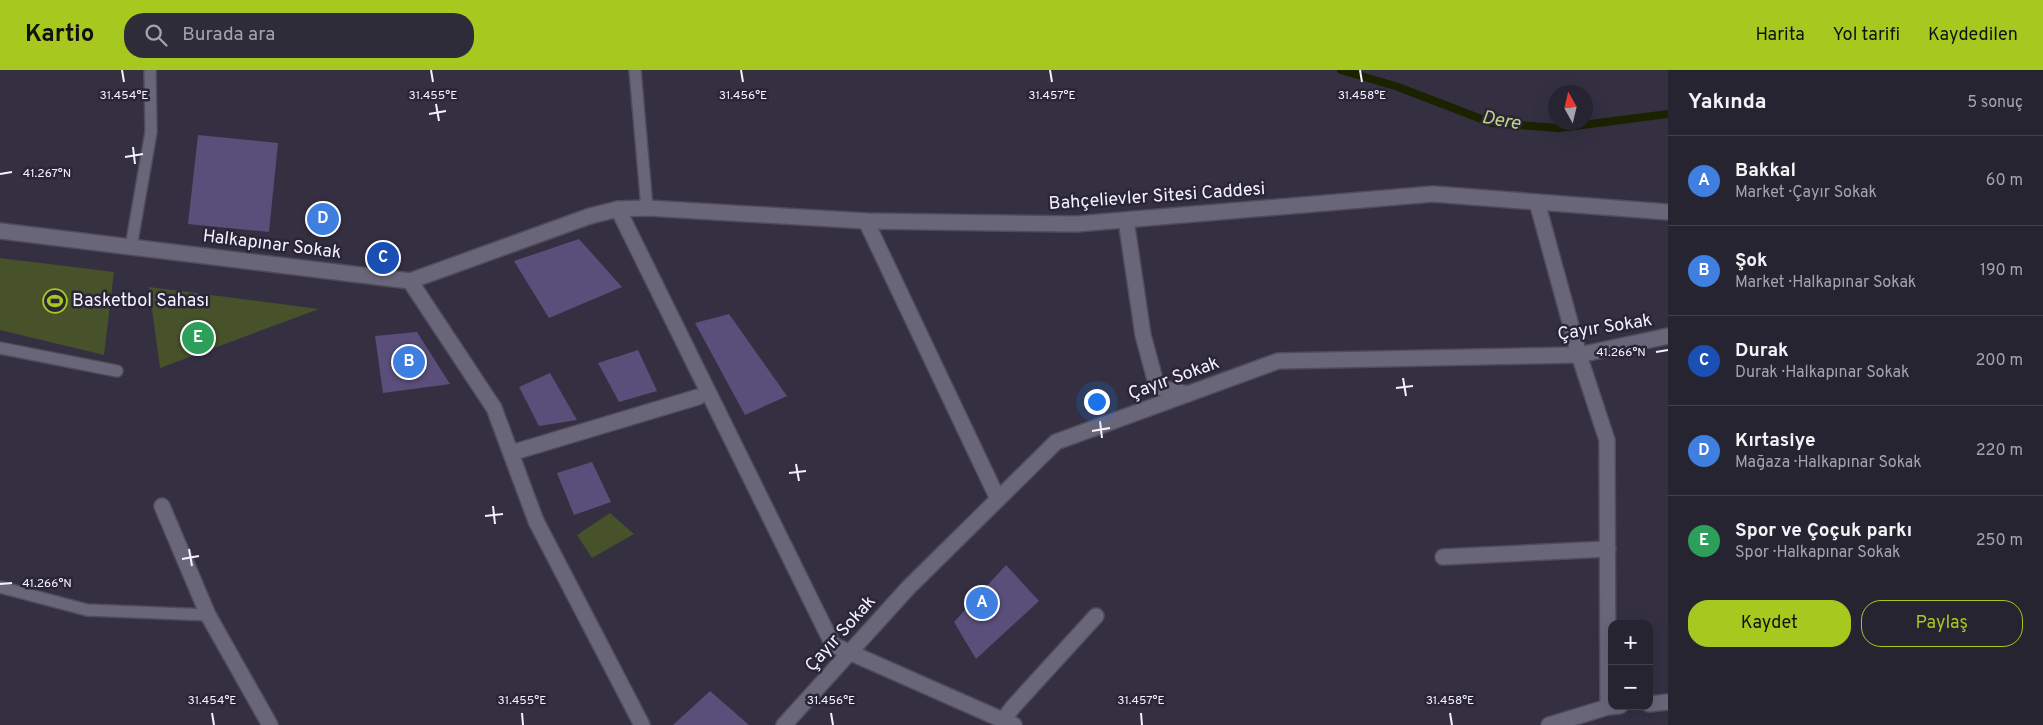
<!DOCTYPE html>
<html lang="tr">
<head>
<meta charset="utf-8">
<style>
  :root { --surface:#272432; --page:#2f2c3a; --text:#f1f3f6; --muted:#a4a4ac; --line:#43414d; --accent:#a7c81f }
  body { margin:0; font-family:Overpass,sans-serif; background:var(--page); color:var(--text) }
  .controls { position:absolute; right:15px; bottom:15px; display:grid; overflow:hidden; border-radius:10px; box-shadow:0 5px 20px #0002 }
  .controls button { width:45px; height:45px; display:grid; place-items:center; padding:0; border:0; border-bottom:1px solid var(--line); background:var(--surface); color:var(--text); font:25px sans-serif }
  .compass { position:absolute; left:1548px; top:15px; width:45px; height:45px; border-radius:50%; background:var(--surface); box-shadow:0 5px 20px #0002; rotate:352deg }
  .you { position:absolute; left:1096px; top:331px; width:18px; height:18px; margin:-12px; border:4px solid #fff; border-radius:50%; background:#1a73e8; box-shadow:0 0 0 8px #1a73e833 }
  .badge { display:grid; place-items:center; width:32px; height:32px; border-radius:50%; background:var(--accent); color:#fff; font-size:16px; font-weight:700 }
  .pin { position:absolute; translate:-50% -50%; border:2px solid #fff; box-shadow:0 1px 5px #0006 }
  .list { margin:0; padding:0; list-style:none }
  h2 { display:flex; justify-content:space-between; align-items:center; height:65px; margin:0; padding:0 20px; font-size:21px }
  h2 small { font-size:16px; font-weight:400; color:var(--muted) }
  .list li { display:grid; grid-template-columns:32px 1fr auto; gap:15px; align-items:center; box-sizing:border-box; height:90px; padding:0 20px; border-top:1px solid var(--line) }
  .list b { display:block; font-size:19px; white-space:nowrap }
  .list p { margin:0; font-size:16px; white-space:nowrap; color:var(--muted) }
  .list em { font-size:16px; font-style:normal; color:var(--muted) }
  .actions { display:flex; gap:10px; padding:15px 20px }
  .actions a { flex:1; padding:11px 0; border:1px solid var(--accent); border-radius:20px; text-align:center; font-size:18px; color:var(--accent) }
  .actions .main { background:var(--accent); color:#111 }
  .icon { flex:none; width:28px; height:28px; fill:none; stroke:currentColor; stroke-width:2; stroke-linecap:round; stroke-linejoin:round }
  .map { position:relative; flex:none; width:1668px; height:655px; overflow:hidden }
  header { display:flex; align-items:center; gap:30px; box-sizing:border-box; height:70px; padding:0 25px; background:var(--accent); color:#111 }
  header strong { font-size:24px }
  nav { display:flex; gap:28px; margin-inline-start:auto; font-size:18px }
  .search { width:350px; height:45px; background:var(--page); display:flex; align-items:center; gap:12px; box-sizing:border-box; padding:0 18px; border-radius:20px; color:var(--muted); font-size:19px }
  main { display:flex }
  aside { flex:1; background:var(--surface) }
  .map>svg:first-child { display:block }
  .green { fill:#47512a }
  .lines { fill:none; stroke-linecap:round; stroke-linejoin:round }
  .stream { stroke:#1a2200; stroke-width:8 }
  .building { fill:#594f7a }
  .lane-casing { stroke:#4f4c5b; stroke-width:14 }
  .street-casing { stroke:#4f4c5b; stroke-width:18 }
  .secondary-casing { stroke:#4f4c5b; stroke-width:18 }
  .lane { stroke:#6a667a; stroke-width:11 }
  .street { stroke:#6a667a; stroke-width:15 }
  .secondary { stroke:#6a667a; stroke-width:15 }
  .ticks { fill:none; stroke:#f4f2fe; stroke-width:2 }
  .labels { text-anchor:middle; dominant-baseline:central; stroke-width:5; stroke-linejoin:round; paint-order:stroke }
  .street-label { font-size:18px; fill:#f4f2fe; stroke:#2a2637 }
  .poi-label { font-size:18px; fill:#f4f2fe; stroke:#2a2637; text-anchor:start }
  .water-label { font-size:19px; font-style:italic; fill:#bfd48a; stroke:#2a2637 }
  .ticks-label { font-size:12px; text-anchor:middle; fill:#f4f2fe; stroke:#2a2637; stroke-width:5; stroke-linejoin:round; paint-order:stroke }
</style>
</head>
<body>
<header>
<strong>Kartio</strong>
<div class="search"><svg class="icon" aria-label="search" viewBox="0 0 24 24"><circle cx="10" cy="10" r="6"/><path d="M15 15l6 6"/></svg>Burada ara</div>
<nav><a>Harita</a><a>Yol tarifi</a><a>Kaydedilen</a></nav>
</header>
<main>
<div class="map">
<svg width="1668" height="655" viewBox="0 0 1668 655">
  <rect width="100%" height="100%" fill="#343042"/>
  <path class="green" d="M0,188L114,202L104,285L0,260Z
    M149,217L319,239L160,298Z
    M610,443L634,464L592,488L577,465Z"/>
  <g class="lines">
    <path class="stream" d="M1341,0L1398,17L1492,53L1559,58L1668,44"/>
  </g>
  <path class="building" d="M198,65L278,73L269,162L188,154Z
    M579,169L622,217L549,248L514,191Z
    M729,244L787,326L745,345L695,253Z
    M417,262L450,314L383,323L375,266Z
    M638,280L657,321L619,332L598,293Z
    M550,303L577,350L539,356L519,317Z
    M592,392L611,432L574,445L557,403Z
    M1006,495L1039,531L976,589L954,552Z
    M710,621L749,655H673Z"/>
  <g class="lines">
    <g class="lane-casing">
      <path id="lane" d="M635,0L647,138
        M131,177L151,62L150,0
        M0,278L117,301
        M0,517L87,540L208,545"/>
    </g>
    <g class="street-casing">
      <path id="street" d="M1537,132L1579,285L1607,370L1608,637
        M618,139L833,575L1014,655
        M1126,150L1143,265L1157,317L1188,324
        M866,151L998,429
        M410,211L494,338L536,451L642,655
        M511,383L698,327
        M162,436L208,545L270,655
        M1443,487L1608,479
        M1649,634L1668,632
        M1003,650L1013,637L1096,546
        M1549,655L1608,637L1620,636"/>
    </g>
    <g class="secondary-casing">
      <path id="secondary" d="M0,161L410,211L590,146L618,139L647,138L866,151L1076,154L1433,124L1668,142
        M784,655L908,518L1056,372L1278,291L1579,285L1668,266"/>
    </g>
    <use href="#lane" class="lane"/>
    <use href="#street" class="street"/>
    <use href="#secondary" class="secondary"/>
  </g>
  <path class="ticks" d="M122,0L124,12M431,0L433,12M741,0L743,12M1050,0L1052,12M1360,0L1362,12M436,34L439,51M429,44L446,41M133,77L135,94M125,87L143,84M0,104L12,102M1656,282L1668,280M1403,308L1406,326M1396,318L1413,316M1100,351L1102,368M1092,361L1110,358M796,394L799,411M789,403L806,401M493,436L495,454M485,446L503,444M189,479L192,496M182,489L199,486M0,514L12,513M212,643L214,655M522,643L523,655M831,643L833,655M1141,643L1142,655M1450,643L1452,655"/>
  <defs>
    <g id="stadium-ring" transform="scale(1.25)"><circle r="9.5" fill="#2a2637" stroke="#a7c81f" stroke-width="1.5"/><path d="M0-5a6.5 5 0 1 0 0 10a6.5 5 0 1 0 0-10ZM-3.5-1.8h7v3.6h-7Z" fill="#a7c81f"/></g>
  </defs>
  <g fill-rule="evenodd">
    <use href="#stadium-ring" x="55" y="231"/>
  </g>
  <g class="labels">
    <g class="street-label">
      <text transform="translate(1157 127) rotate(-4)">Bahçelievler Sitesi Caddesi</text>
      <text transform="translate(272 175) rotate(7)">Halkapınar Sokak</text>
      <text transform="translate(1605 258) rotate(-9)">Çayır Sokak</text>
      <text transform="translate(1174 309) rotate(-20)">Çayır Sokak</text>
      <text transform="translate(841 564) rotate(-48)">Çayır Sokak</text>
    </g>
    <g class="poi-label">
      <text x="72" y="231">Basketbol Sahası</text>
    </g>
    <g class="water-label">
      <text transform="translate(1501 51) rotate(10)">Dere</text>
    </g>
  </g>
  <g class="ticks-label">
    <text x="124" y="29">31.454°E</text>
    <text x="433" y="29">31.455°E</text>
    <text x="743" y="29">31.456°E</text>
    <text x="1052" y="29">31.457°E</text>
    <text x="1362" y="29">31.458°E</text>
    <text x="47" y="107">41.267°N</text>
    <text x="1621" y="286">41.266°N</text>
    <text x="47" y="517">41.266°N</text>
    <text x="212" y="634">31.454°E</text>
    <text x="522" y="634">31.455°E</text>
    <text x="831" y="634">31.456°E</text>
    <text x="1141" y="634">31.457°E</text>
    <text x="1450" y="634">31.458°E</text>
  </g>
</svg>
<div class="controls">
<button>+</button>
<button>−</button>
</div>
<svg class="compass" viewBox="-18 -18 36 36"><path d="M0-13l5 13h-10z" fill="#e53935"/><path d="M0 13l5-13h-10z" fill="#a4a4ac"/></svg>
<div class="you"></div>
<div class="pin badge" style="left:982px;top:533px;background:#3f7fe0">A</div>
<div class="pin badge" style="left:409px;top:292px;background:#3f7fe0">B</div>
<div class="pin badge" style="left:383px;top:188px;background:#1a4fb4">C</div>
<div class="pin badge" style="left:323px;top:149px;background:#3f7fe0">D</div>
<div class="pin badge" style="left:198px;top:268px;background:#2e9e5b">E</div>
</div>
<aside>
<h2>Yakında<small>5 sonuç</small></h2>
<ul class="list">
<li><span class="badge" style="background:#3f7fe0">A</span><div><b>Bakkal</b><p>Market · Çayır Sokak</p></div><em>60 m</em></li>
<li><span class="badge" style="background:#3f7fe0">B</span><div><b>Şok</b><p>Market · Halkapınar Sokak</p></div><em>190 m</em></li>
<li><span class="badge" style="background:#1a4fb4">C</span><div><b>Durak</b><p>Durak · Halkapınar Sokak</p></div><em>200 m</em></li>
<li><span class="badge" style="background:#3f7fe0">D</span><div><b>Kırtasiye</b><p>Mağaza · Halkapınar Sokak</p></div><em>220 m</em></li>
<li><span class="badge" style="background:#2e9e5b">E</span><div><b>Spor ve Çoçuk parkı</b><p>Spor · Halkapınar Sokak</p></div><em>250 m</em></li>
</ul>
<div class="actions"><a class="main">Kaydet</a><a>Paylaş</a></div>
</aside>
</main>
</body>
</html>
